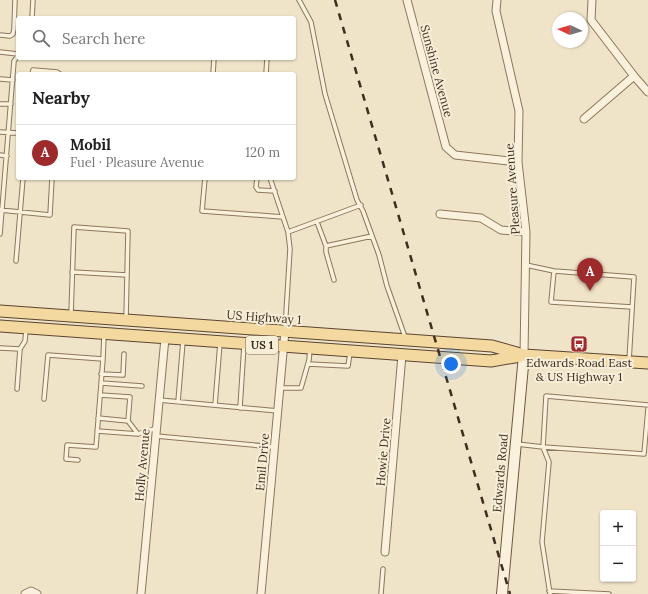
<!DOCTYPE html>
<html lang="en">
<head>
<meta charset="utf-8">
<style>
  :root { --surface:#fff; --page:#f2f2f2; --text:#222; --muted:#767676; --line:#e0e0e0; --accent:#9e2a2b }
  body { margin:0; font-family:Lora,serif; background:var(--page); color:var(--text) }
  .controls { position:absolute; right:12px; bottom:12px; display:grid; overflow:hidden; border-radius:4px; box-shadow:0 1px 3px #0004 }
  .controls button { width:36px; height:36px; display:grid; place-items:center; padding:0; border:0; border-bottom:1px solid var(--line); background:var(--surface); color:var(--text); font:20px sans-serif }
  .compass { position:absolute; left:552px; top:12px; width:36px; height:36px; border-radius:50%; background:var(--surface); box-shadow:0 1px 3px #0004; rotate:274deg }
  .you { position:absolute; left:451px; top:364px; width:14px; height:14px; margin:-10px; border:3px solid #fff; border-radius:50%; background:#1a73e8; box-shadow:0 0 0 6px #1a73e833 }
  .badge { display:grid; place-items:center; width:26px; height:26px; border-radius:50%; background:var(--accent); color:#fff; font-size:13px; font-weight:700 }
  .pin { position:absolute; translate:-50% -33px; filter:drop-shadow(0 1px 2px #0008) }
  .pin::after { content:''; position:absolute; top:21px; width:14px; height:12px; background:inherit; clip-path:polygon(0 0,100% 0,50% 100%) }
  .list { margin:0; padding:0; list-style:none }
  h2 { display:flex; justify-content:space-between; align-items:center; height:52px; margin:0; padding:0 16px; font-size:17px }
  h2 small { font-size:13px; font-weight:400; color:var(--muted) }
  .list li { display:grid; grid-template-columns:26px 1fr auto; gap:12px; align-items:center; box-sizing:border-box; height:56px; padding:0 16px; border-top:1px solid var(--line) }
  .list b { display:block; font-size:15px; white-space:nowrap }
  .list p { margin:0; font-size:13px; white-space:nowrap; color:var(--muted) }
  .list em { font-size:13px; font-style:normal; color:var(--muted) }
  .icon { flex:none; width:22px; height:22px; fill:none; stroke:currentColor; stroke-width:2; stroke-linecap:round; stroke-linejoin:round }
  .map { position:relative; flex:none; width:648px; height:594px; overflow:hidden }
  .search { position:absolute; background:var(--surface); box-shadow:0 1px 3px #0004; left:16px; top:16px; width:280px; height:44px; display:flex; align-items:center; gap:10px; box-sizing:border-box; padding:0 14px; border-radius:4px; color:var(--muted); font-size:15px }
  .panel { position:absolute; background:var(--surface); box-shadow:0 1px 3px #0004; left:16px; top:72px; width:280px; height:108px; border-radius:4px }
  .map>svg:first-child { display:block }
  .lines { fill:none; stroke-linecap:round; stroke-linejoin:round }
  .service-casing { stroke:#8d765c; stroke-width:5.5 }
  .minor-casing { stroke:#8d765c; stroke-width:9 }
  .secondary-casing { stroke:#6f573f; stroke-width:12 }
  .primary-casing { stroke:#5b4430; stroke-width:13 }
  .service { stroke:#faf1dc; stroke-width:3.5 }
  .minor { stroke:#faf1dc; stroke-width:7 }
  .secondary { stroke:#faf1dc; stroke-width:10 }
  .primary { stroke:#f3d9a0; stroke-width:11 }
  .rail { stroke:#3d2e20; stroke-width:2.5; stroke-dasharray:7 7; stroke-linecap:butt }
  .labels { text-anchor:middle; dominant-baseline:central; stroke-width:4; stroke-linejoin:round; paint-order:stroke }
  .shield { fill:#f7eed8; stroke:#756857; stroke-width:1 }
  .shield-label { font-size:11px; font-weight:bold; fill:#3d2e20 }
  .street-label { font-size:12px; fill:#3d2e20; stroke:#f7eed8 }
  .poi-label { font-size:12px; fill:#3d2e20; stroke:#f7eed8 }
</style>
</head>
<body>
<div class="map">
<svg width="648" height="594" viewBox="0 0 648 594">
  <rect width="100%" height="100%" fill="#f0e4c8"/>
  <g class="lines">
    <g class="service-casing">
      <path id="service" d="M299,0L311,22L325,94L350,177L357,200L363,211L379,255L387,286L405,337
        M32,18L33,0
        M0,35L10,36L13,34L14,29L15,0
        M0,52L18,54
        M32,74L33,70L57,72L60,74
        M213,74L214,58
        M266,74L267,58
        M0,79L13,80
        M0,104H11
        M0,132L18,133
        M0,155L7,156
        M205,178L202,211L283,217
        M257,178L256,187L258,190L275,191
        M270,178L288,232L290,249L285,330
        M0,210L50,215L52,178
        M317,222L326,246
        M288,232L361,205
        M0,234L14,61L18,56
        M16,261L23,178
        M526,265L554,271L634,277L629,361
        M554,271L551,302L632,307
        M72,272L127,275
        M334,280L326,252V246L372,236
        M71,315L74,227L128,231L126,319
        M0,348L20,349L25,341L26,330
        M308,364L348,366L350,353
        M101,374L123,375L124,354
        M101,383L142,386
        M280,388H301L309,360L310,349
        M17,389L20,349
        M44,399L48,355L103,359L104,335
        M159,400L278,411
        M178,402L183,341
        M215,405L220,343
        M648,405L546,396L543,447L644,454L648,409
        M240,408L244,345
        M98,418L128,421L130,397L100,395
        M128,421L138,434
        M97,431L138,434L157,428
        M156,436L274,447
        M517,444L543,447L549,462L542,542L550,594
        M78,460L66,459L67,445L96,447L103,359
        M549,591L609,594
        M381,594L383,569"/>
    </g>
    <g class="minor-casing">
      <path id="minor" d="M407,0L446,147L455,155L518,162
        M497,0L496,11L519,111L518,162L526,232L524,355
        M592,0L591,20L634,76L648,92
        M584,119L634,76
        M440,214L481,218L501,230L526,232
        M385,552L402,355
        M25,594L31,591L37,594
        M141,594L165,338
        M261,594L285,331"/>
    </g>
    <g class="secondary-casing">
      <path id="secondary" d="M502,594L524,355"/>
    </g>
    <g class="primary-casing">
      <path id="primary" d="M0,311L492,346L524,355L648,363
        M0,326L491,361L520,356"/>
    </g>
    <use href="#service" class="service"/>
    <use href="#minor" class="minor"/>
    <use href="#secondary" class="secondary"/>
    <use href="#primary" class="primary"/>
    <path class="rail" d="M335,0L510,594"/>
  </g>
  <defs>
    <g id="bus-square" transform="scale(0.9)"><rect x="-9" y="-9" width="18" height="18" rx="4" fill="#9e2a2b" stroke="#f7eed8"/><path d="M-5-6H5V4H4V6H2V4H-2V6H-4V4H-5ZM-3.5-4V0h7V-4ZM-3.5 1.2v1.5H-2V1.2ZM2 1.2v1.5H3.5V1.2Z" fill="#fff"/></g>
  </defs>
  <g fill-rule="evenodd">
    <use href="#bus-square" x="579" y="344"/>
  </g>
  <g class="labels">
    <rect class="shield" x="246" y="336" width="32" height="18" rx="3"/>
    <g class="shield-label">
      <text x="262" y="345">US 1</text>
    </g>
    <g class="street-label">
      <text transform="translate(437 71) rotate(75)">Sunshine Avenue</text>
      <text transform="translate(512 189) rotate(-94)">Pleasure Avenue</text>
      <text transform="translate(264 317) rotate(4)">US Highway 1</text>
      <text transform="translate(383 452) rotate(-85)">Howie Drive</text>
      <text transform="translate(262 462) rotate(-85)">Emil Drive</text>
      <text transform="translate(142 465) rotate(-85)">Holly Avenue</text>
      <text transform="translate(500 473) rotate(-85)">Edwards Road</text>
    </g>
    <g class="poi-label">
      <text x="579" y="362">Edwards Road East<tspan x="579" dy="14">&amp; US Highway 1</tspan></text>
    </g>
  </g>
</svg>
<div class="controls">
<button>+</button>
<button>−</button>
</div>
<svg class="compass" viewBox="-18 -18 36 36"><path d="M0-13l5 13h-10z" fill="#e53935"/><path d="M0 13l5-13h-10z" fill="#767676"/></svg>
<div class="you"></div>
<div class="pin badge" style="left:590px;top:291px">A</div>
<div class="search"><svg class="icon" aria-label="search" viewBox="0 0 24 24"><circle cx="10" cy="10" r="6"/><path d="M15 15l6 6"/></svg>Search here</div>
<section class="panel">
<h2>Nearby<small></small></h2>
<ul class="list">
<li><span class="badge">A</span><div><b>Mobil</b><p>Fuel · Pleasure Avenue</p></div><em>120 m</em></li>
</ul>
</section>
</div>
</body>
</html>
